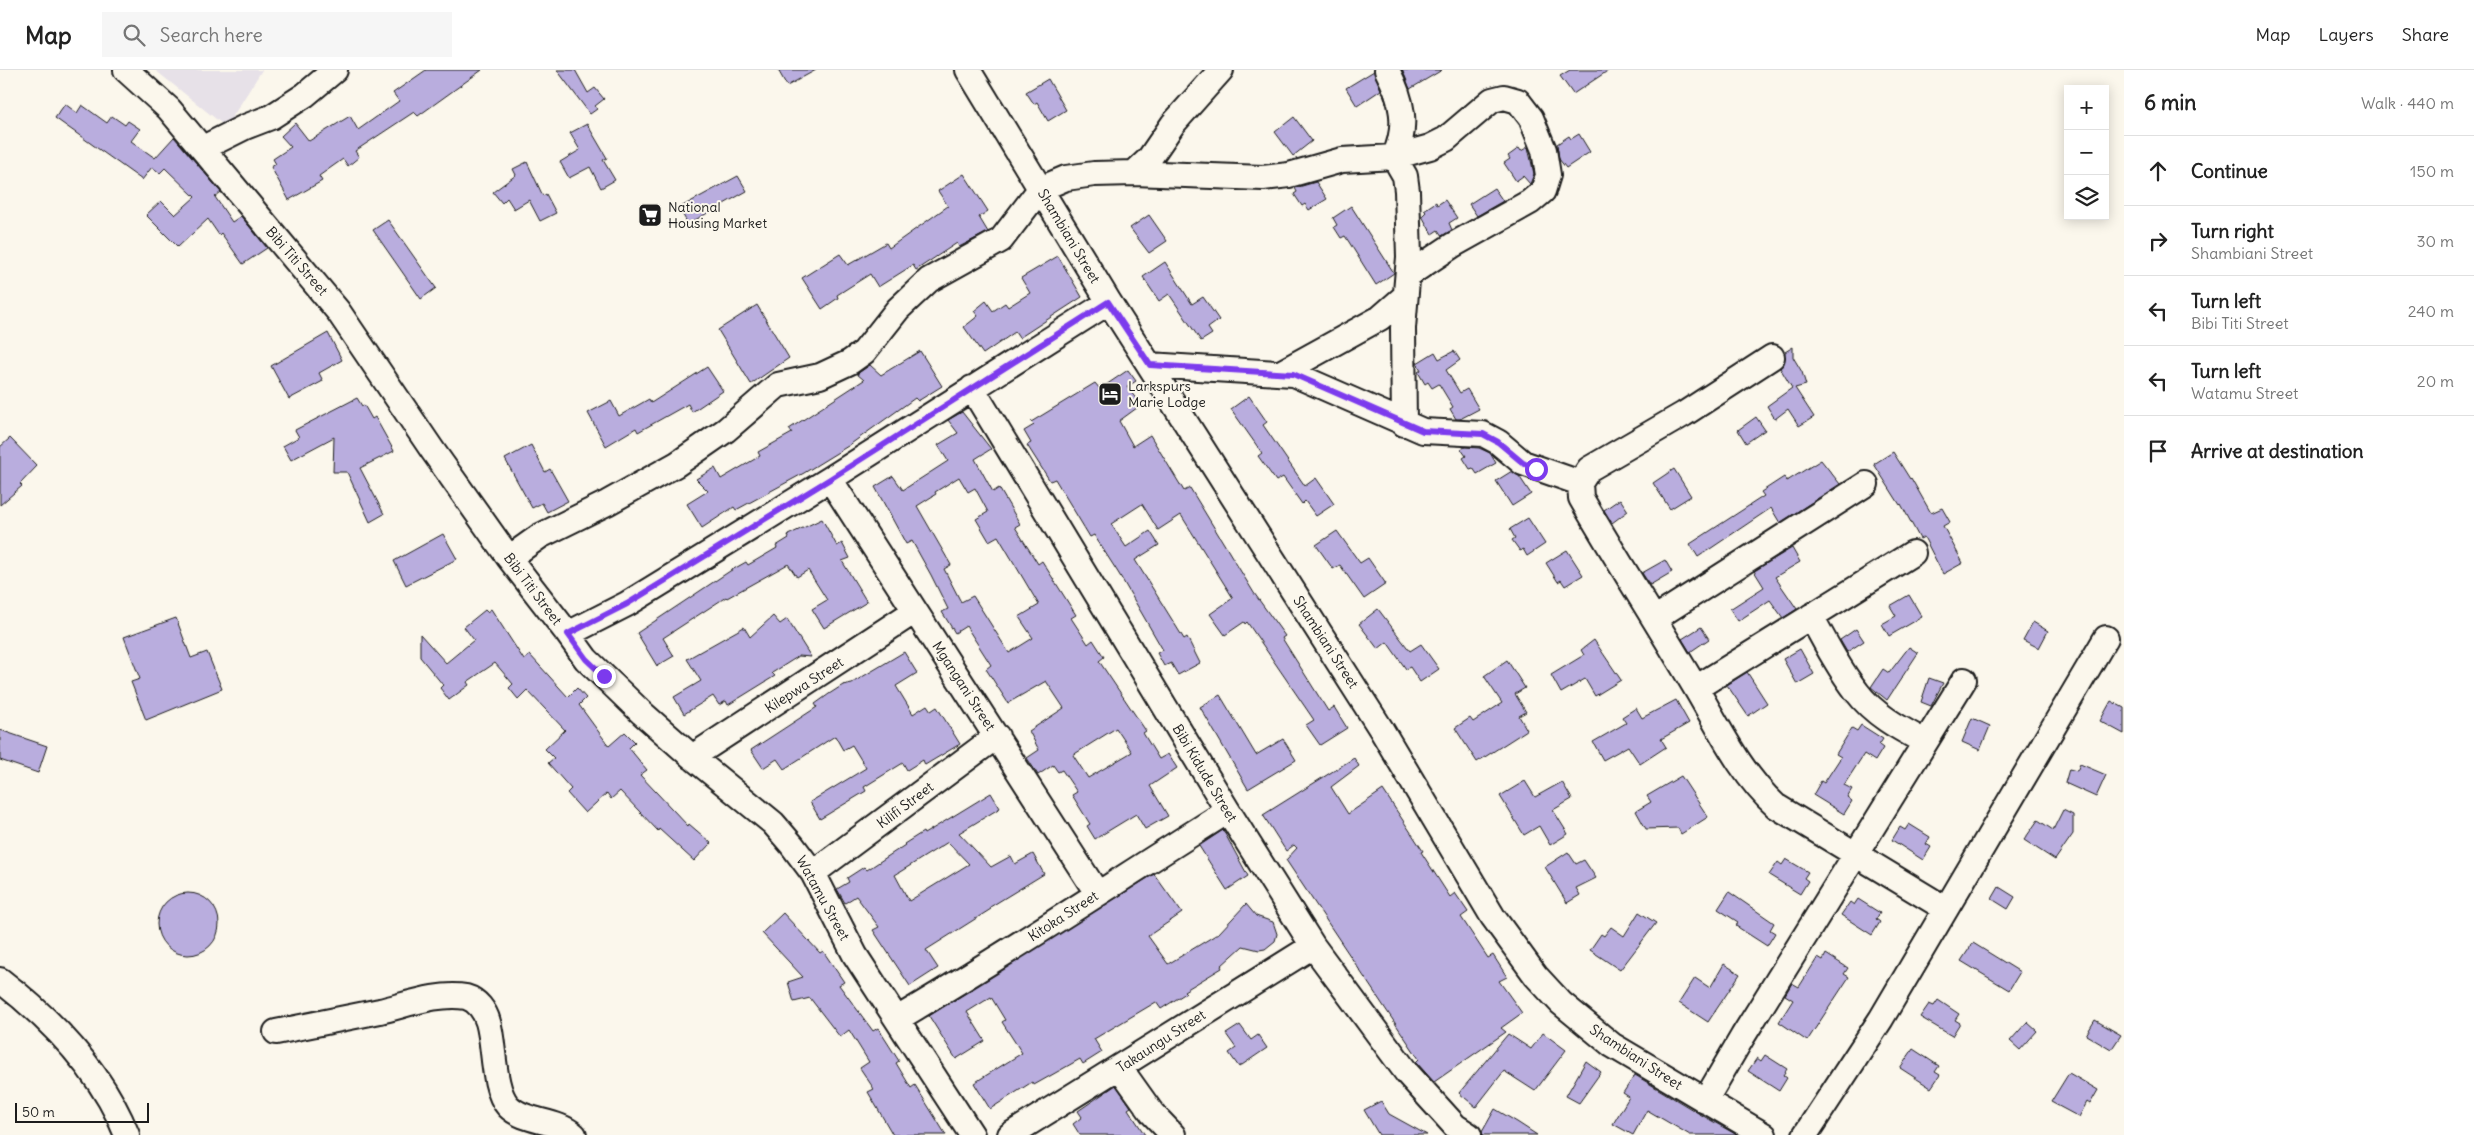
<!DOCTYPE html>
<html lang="en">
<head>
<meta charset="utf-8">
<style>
  :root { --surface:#fff; --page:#f6f6f6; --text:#222; --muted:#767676; --line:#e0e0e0 }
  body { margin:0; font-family:Delius,sans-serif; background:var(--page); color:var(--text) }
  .controls { position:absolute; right:15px; top:15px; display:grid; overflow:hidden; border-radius:0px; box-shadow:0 2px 12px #0003 }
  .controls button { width:45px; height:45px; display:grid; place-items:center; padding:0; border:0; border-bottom:1px solid var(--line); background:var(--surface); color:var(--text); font:25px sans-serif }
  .scale { position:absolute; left:15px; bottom:12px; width:134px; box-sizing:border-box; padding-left:5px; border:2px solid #1c1c1c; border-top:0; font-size:14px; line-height:18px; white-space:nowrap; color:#1c1c1c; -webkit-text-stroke:4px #fbf7ec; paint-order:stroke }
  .stop { position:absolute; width:15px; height:15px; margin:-11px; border:4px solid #7c3aed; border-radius:50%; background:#fff }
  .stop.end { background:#7c3aed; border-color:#fff; box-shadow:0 1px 5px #0008 }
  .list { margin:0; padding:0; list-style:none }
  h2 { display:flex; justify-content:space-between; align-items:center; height:65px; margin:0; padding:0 20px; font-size:21px }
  h2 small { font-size:16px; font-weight:400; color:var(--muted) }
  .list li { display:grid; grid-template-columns:32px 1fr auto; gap:15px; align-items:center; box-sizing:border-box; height:70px; padding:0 20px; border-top:1px solid var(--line) }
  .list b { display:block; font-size:19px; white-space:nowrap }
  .list p { margin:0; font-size:16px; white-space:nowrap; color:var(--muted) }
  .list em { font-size:16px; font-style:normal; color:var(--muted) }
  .icon { flex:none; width:28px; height:28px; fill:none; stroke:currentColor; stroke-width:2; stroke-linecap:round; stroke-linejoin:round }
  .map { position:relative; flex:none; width:2124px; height:1065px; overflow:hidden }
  header { display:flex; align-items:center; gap:30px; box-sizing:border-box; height:70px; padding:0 25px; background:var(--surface); border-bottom:1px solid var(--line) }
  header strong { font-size:24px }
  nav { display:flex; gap:28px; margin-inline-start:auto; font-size:18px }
  .search { width:350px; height:45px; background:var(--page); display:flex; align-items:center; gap:12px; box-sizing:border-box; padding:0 18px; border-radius:0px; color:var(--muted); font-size:19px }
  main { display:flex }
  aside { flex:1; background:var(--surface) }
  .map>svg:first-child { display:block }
  .built { fill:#e7e1e8 }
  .building { fill:#b9adde; stroke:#1c1c1c; fill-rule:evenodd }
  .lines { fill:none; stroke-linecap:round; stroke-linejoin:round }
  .minor-casing { stroke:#1c1c1c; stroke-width:28 }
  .minor { stroke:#fbf7ec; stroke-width:24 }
  .route { stroke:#7c3aed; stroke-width:6 }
  .labels { text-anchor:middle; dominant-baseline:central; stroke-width:4; stroke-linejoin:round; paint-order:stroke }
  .poi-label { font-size:14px; fill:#1c1c1c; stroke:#fbf7ec; text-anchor:start }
  .street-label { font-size:14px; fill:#1c1c1c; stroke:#fbf7ec }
</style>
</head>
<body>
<header>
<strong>Map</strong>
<div class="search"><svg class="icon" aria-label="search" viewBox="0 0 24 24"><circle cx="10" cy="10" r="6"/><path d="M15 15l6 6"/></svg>Search here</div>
<nav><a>Map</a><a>Layers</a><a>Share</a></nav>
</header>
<main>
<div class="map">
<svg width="2124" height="1065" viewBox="0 0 2124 1065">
  <rect width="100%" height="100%" fill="#fbf7ec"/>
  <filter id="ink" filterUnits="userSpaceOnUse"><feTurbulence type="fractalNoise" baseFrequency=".02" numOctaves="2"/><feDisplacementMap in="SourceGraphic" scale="10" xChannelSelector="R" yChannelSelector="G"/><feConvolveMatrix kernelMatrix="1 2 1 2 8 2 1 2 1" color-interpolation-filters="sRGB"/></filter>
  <g filter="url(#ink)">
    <path class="built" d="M155,0H262L226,57Z"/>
    <path class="building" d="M426,0H482L418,46L414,42L355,81L359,87L348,96L343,89L319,106L322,111L289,130L271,97L276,94L273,89L291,77L281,66L295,53L309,71L350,46L358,60L399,31L393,23Z
      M557,0H575L588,23L595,18L604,29L595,36L597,39L590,44Z
      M778,0H816L787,16Z
      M1402,0H1442L1410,19Z
      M1570,0H1609L1573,24L1560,6Z
      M1374,1L1381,20L1357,36L1346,18Z
      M1048,9L1066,40L1048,51L1037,32L1034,34L1026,22Z
      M65,34L77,43L82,35L107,53L112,46L125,55L128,51L140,59L131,71L155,88L174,67L221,122L215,127L232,152L241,146L267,178L243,194L221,163L219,165L208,149L178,177L146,145L161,131L175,145L195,127L165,98L160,103L152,97L142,110L121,95L55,48Z
      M1294,47L1312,71L1293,86L1275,62Z
      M587,54L607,88L603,90L615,110L601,118L590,97L569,108L560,92L580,80L570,63Z
      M1579,64L1590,82L1566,98L1559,89L1557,74L1569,66L1571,69Z
      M1528,77L1534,104L1530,114L1523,106L1516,111L1504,93L1510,89L1508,86L1519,78L1521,81Z
      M527,92L543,126L546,124L556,143L540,151L529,130L514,139L507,128L502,133L493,122L516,105L513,99Z
      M964,104L988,141L979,147L988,162L959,177L957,173L916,200L913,195L878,217L870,204L837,225L838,228L822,239L802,208L840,184L848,195L886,173L889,178L948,136L938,121Z
      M738,106L747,121L688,154L679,138Z
      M1316,112L1327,129L1309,140L1305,134L1302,136L1294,124L1297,122L1295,118Z
      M1494,118L1503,131L1477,146L1469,134Z
      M1445,130L1457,148L1449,153L1452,160L1442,166L1438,160L1432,164L1422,146L1426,142L1424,140L1436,132L1437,135Z
      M1351,136L1394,203L1376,215L1349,172L1345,166L1341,168L1334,157L1337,155L1333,148Z
      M1149,145L1167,171L1149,183L1130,158Z
      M388,150L436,218L421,229L373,160Z
      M1058,186L1082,227L1019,268L1015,262L983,284L964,257L978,246L974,241L986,231L993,241L1005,233L1008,237L1030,223L1021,208Z
      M1165,192L1192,234L1203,227L1219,250L1208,258L1212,264L1201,271L1169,224L1159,231L1143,207Z
      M757,235L789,288L751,314L718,260Z
      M328,263L342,290L319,303L323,311L289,329L271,296Z
      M1793,277V287L1802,302L1806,315L1795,318L1814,347L1799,356L1788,339L1775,349L1767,336L1792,318L1780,298L1784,293L1785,282Z
      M920,281L942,316L918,331L915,328L848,376L804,403L736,440L734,437L702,458L687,434L708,421L696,409L715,398L721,409L760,386L758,382L792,363L789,359L864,310L857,304L870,295L881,305Z
      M1454,281L1460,290L1446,300L1460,323L1467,319L1479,339L1460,349H1456L1450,339L1453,337L1439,314L1432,318L1428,312L1425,314L1418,302L1421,300L1417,293L1435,282L1439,289Z
      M707,297L723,321L692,342L688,334L638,362L636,358L606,376L588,343L611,331L619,346L649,329L651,333Z
      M1128,300L1136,311L1127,317L1141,335L1119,351L1133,376L1150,365L1184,421L1190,418L1254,523L1285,566L1282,568L1328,641L1334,637L1347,658L1320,675L1306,655L1314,650L1247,552L1245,554L1244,552L1225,565L1210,544L1233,528L1181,445L1158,460L1142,434L1111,454L1126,477L1150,461L1159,475L1135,490L1184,569L1187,567L1200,593L1178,605L1171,593L1164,596L1157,583L1163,580L1119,504L1094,465L1090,467L1055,409L1050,411L1027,375L1031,373L1024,361L1034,355L1031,352L1095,313L1100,319Z
      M1249,326L1267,352L1263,355L1305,416L1316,408L1334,434L1316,446L1305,431L1302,434L1283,407L1276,411L1258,386L1262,383L1231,339Z
      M357,328L362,336L364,335L372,349L375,347L394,381L360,398L384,444L370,452L347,402H333L334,367L291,390L283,376L299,367L295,360Z
      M962,342L991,379L975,389L993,422L999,418L1020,454L1015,457L1038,494L1042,491L1076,545L1071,548L1088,574L1093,570L1104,587L1099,591L1146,661L1143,663L1159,689L1168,684L1177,698L1150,716L1168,746L1145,759L1136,744L1095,769L1087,756L1090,754L1072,725L1077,722L1062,700L1058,702L1053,695L1038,705L1027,688L1039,680L1029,661L1064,638L1046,611L1008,633L986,599L991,595L966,556L955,563L942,542L948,539L931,505L912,471L906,474L875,417L893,406L903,420L948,391L938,375L958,363L948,350ZM959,407L968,422L975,418L988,442L976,449L989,471L998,466L1039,535L1019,547L1033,568L1009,583L973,526L961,532L944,499L951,495L917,436L936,424L935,422ZM1116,658L1132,682L1088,708L1073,685Z
      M1756,347L1765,360L1746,373L1738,360Z
      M10,368L37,396L20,414L22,416L0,435V377Z
      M531,375L545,402L550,399L568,431L547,442L542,433L532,438L505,389Z
      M1465,377L1479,378L1490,383L1496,393L1477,404L1473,398L1470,399L1463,388L1466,386L1461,379Z
      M1893,382L1910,409L1911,408L1931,443L1942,438L1950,452L1943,456L1963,493L1943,504L1924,467L1920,469L1901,434L1900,435L1874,394Z
      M1821,390L1840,414L1780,453L1771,438L1698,487L1690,474L1764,426L1761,422L1784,407L1787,411Z
      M1674,399L1691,426L1670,439L1653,413Z
      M1512,401L1519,406L1531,424L1512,436L1496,411Z
      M1620,429L1628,441L1612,453L1604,440Z
      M1528,448L1545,474L1527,486L1523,479L1520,481L1512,470L1515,468L1510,459Z
      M822,449L837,476L842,473L850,488L842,491L867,532L824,558L812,539L827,530L808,500L797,507L788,494L727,528L726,527L663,568L674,586L657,596L637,563L730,501L746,492L748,495L777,478L776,476L789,468L788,465Z
      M1337,461L1360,493L1368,488L1386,514L1364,529L1340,495L1333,499L1316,475Z
      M443,464L457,489L406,515L394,491Z
      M1792,478L1800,492L1775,507L1797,539L1783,548L1770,530L1738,551L1730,539L1764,517L1754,501Z
      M1567,480L1583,505L1565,516L1561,510L1558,512L1546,493Z
      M1665,490L1672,502L1650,515L1642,503Z
      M1909,525L1922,547L1889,566L1882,554L1896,546L1890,536Z
      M491,539L524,590L530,585L568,627L577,618L586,628L579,635L609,676L625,662L635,672L629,678L647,700L640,705L688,756L689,754L711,773L694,791L659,759L658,761L620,721L611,729L607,723L585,743L567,723L571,719L548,693L554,688L545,679L565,660L527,620L518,629L509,618L513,614L495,593L467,612L469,615L449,630L440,618L443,615L420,587V564L446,593L474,570L464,557L485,540L487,542Z
      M1378,539L1410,581L1421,574L1439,599L1420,612L1410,597L1406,599L1387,572L1378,579L1359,554Z
      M773,546L780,554L787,549L811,587L799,586L772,603L775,606L728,635L726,631L719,635L713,626L684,644L674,627L701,611L687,589L744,557L750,567Z
      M176,548L191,588L207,582L222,619L146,650L131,612L140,609L124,567Z
      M2033,552L2048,561L2039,578L2023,570Z
      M1701,557L1709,569L1690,582L1682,569Z
      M1856,559L1864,571L1847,582L1840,570Z
      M1594,570L1621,610L1595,626L1585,609L1561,623L1551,605L1584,585L1581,580Z
      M1909,577L1918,583L1887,630L1871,617L1883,599L1889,603Z
      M1800,579L1814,604L1797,614L1783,589Z
      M904,582L917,603L896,616L913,644L927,635L931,641L937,637L960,674L925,695L923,690L907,700L903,693L864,717L866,721L820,749L810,732L866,698L852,675L843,680L835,666L784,699L777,689L763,698L751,680L817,637L815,634L829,624L843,615L852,613Z
      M1507,590L1525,618L1515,624L1526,642L1519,646L1527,660L1477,692L1455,658L1470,648L1473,652L1502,633L1484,606Z
      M1747,602L1767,633L1748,646L1727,615Z
      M1929,608L1943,613L1931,636L1921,632Z
      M1220,625L1256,685L1283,669L1296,690L1248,719L1200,637Z
      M1676,630L1689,653L1661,669L1666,677L1640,694L1628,676L1603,690L1593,672L1626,653L1622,647L1636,638L1642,648Z
      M2111,631L2124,638V664L2100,651Z
      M1972,648L1990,656L1980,680L1962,672Z
      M1861,655L1883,669L1879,675L1883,678L1875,691L1864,684L1844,715L1852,719L1847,727L1852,731L1844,744L1813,725L1821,711L1824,713L1841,687L1836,684L1852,658L1857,661Z
      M0,660L47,676L38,703L0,690Z
      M1354,688L1359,696L1331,717L1348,744L1383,720L1423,781L1421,782L1450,827L1455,823L1468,842L1461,847L1488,888L1493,885L1507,907L1499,911L1522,943L1501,958L1506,962L1434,1012L1416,992L1419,989L1286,790L1297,778L1294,775L1286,781L1263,745Z
      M2080,694L2106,705L2096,727L2065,713L2069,699L2077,701Z
      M1681,706L1708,747L1681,764L1678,758L1646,759L1636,741L1651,732L1647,726Z
      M1525,711L1535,727L1562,712L1572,729L1553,740L1568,764L1550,775L1539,756L1524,765L1500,726Z
      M991,723L1000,738L959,763L991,797L1011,786L1015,794L1033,784L1044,804L990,837L991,839L926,880L938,898L910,916L873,860L879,857L856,826L845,833L837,819L849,812L847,808L864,797L867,800L905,775L904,774L923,762L924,764ZM948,772L969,794L909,831L895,805Z
      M2063,740L2073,745V764L2055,790L2024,770L2038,750L2053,760Z
      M1909,754L1930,767L1926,774L1931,777L1923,790L1892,770L1900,757L1905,760Z
      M1223,760L1248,806L1227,820L1199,776Z
      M1568,782L1576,794L1584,790L1596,808L1576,818L1580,825L1567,833L1545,797Z
      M1786,789L1808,802L1804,808L1808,811L1800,824L1769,805L1778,792L1782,795Z
      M1154,804L1182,843L1148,866L1168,894L1219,863L1246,834L1256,846L1273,852L1277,864L1275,871L1265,879L1259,880L1243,876L1221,896L1222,898L1184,921L1186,923L1161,939L1156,932L1094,969L1102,982L1083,994L1080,989L1034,1015L1032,1012L990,1039L974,1013L1022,983L1002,952L1005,950L991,927L967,942L985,971L956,989L929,946Z
      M1999,817L2015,827L2008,839L1992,829Z
      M1729,822L1774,853L1770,860L1775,863L1767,876L1736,856L1738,852L1718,839Z
      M157 854a31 31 0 1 1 62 0a31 31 0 1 1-62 0Z
      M1858,829L1880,843L1876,849L1880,852L1872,865L1841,845L1850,832L1854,835Z
      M1639,842L1656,853L1620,900L1590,880L1601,864L1604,866L1611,857L1624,866Z
      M783,843L820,883L823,881L844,912L839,915L873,961L878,958L899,991L896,993L911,1018L915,1015L946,1065H893L868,1022L874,1019L860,998L869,992L849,960L840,967L810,928L794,932L788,912L803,907L762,863Z
      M1973,873L2020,902L2009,920L1961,891Z
      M1826,884L1848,898L1844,904L1849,907L1807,971L1779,952L1793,930L1785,925L1792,913L1799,917L1818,887L1823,890Z
      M1724,894L1740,904L1708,952L1679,933L1695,908L1710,918Z
      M1938,930L1959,944L1955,950L1960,953L1952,966L1920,947L1929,934L1934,936Z
      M2095,950L2121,965L2111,980L2086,965Z
      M2027,952L2037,961L2020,980L2010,971Z
      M1240,955L1251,970L1258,965L1267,978L1239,997L1229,983L1236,978L1226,964Z
      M1543,963L1566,980L1535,1021L1504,1001L1476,1037L1459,1023L1508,964L1531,979Z
      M1913,979L1939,996L1935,1002L1940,1005L1931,1018L1900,998Z
      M1765,985L1787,999L1783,1005L1787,1008L1779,1021L1748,1001L1757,988L1761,991Z
      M1586,991L1601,1002L1579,1033L1566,1026Z
      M2069,1003L2098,1020L2090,1034L2087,1032L2079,1047L2051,1032Z
      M1635,1005L1698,1043L1737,1065H1690L1647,1040L1633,1065L1613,1054L1629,1027L1623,1023Z
      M1116,1015L1131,1037L1128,1039L1145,1065H1080L1073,1054L1082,1047L1078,1041Z
      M1381,1031L1389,1044L1427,1065H1379L1364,1040Z
      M1495,1039L1517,1052L1537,1065H1483L1482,1062Z"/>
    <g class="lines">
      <g class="minor-casing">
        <path id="minor" d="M126,0L169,39L338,241L433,381L509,488L568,564L627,534L830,409L1109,232
          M968,0L1109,232L1381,659L1493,847L1536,906L1561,933L1612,975L1764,1065
          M1387,0C1402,29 1409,56 1394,87L1405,106L1407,121L1409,187L1403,258L1404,354
          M203,78L245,57L271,47L305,25L335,0
          M1134,103L1149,89L1173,54L1221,0
          M1772,287L1684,344L1589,399L1580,413L1581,428C1618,492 1658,554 1695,617C1720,659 1740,703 1776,736L1946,839
          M1149,295L1293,304L1423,361L1483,364L1498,372L1523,393L1580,413
          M1282,302L1380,248L1404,227
          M972,318L1228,741L1313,876L1407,1003L1455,1056L1469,1065
          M830,409L1097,823
          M509,488L540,466L607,433L677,394L726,360L778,315L820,306L850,292L864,282L898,239L929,210L1001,170L1040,119L1066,108L1094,104L1134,103L1263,108L1289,105L1342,90L1394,87L1430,77L1446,69L1492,30L1504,27L1518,31L1531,48L1544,80L1548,105L1543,121L1530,132L1453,175L1408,205
          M1811,546C1825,572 1839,599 1857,622C1874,645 1901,659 1925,672
          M1654,549L1866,414
          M568,564L586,589L642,643L692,687L773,753L792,775L813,803L855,885L972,1065
          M1696,618L1913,483
          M692,687L915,541
          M813,803L997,666
          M0,910C53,951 102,1002 127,1065
          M897,949C1009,883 1118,810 1228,741
          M276,962C311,955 346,948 380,941C406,935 439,922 466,927C477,930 485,941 488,952C495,975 492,1018 508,1036C525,1053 556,1049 574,1065
          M1120,998L1152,1043L1173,1065
          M1705,1031L1743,966L1964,610
          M1010,1065L1313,876
          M1805,1065L1881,949L2106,568"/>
      </g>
      <use href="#minor" class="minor"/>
    </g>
  </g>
  <g class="lines" filter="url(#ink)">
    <path class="route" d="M604,606L586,589L568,564L627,534L830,409L1108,232L1150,295L1293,304L1423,361L1483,364L1498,372L1523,393L1536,399"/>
  </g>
  <defs>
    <g id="supermarket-square" transform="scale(1.25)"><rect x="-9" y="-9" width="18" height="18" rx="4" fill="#1c1c1c" stroke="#fbf7ec"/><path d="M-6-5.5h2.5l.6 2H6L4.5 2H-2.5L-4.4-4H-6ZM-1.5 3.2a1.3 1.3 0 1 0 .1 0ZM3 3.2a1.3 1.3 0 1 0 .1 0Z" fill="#fff"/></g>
    <g id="hotel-square" transform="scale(1.25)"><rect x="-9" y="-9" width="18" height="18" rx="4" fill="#1c1c1c" stroke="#fbf7ec"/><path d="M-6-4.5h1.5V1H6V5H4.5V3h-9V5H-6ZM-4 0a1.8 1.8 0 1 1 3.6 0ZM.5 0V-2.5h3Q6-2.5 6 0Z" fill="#fff"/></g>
  </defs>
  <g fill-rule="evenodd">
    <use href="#supermarket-square" x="650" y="145"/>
    <use href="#hotel-square" x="1110" y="324"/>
  </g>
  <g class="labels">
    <g class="poi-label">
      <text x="668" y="137">National<tspan x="668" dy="16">Housing Market</tspan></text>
      <text x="1128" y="316">Larkspurs<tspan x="1128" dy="16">Marie Lodge</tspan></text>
    </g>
    <g class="street-label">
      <text transform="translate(1069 166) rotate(59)">Shambiani Street</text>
      <text transform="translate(297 191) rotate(49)">Bibi Titi Street</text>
      <text transform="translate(533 519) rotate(53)">Bibi Titi Street</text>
      <text transform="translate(1326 572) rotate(57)">Shambiani Street</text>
      <text transform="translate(804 615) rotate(-33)">Kilepwa Street</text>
      <text transform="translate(964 616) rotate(57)">Mgangani Street</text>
      <text transform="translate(1205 703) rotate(59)">Bibi Kidude Street</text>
      <text transform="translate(905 735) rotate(-37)">Kilifi Street</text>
      <text transform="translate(823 828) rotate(61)">Watamu Street</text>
      <text transform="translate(1063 846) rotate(-33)">Kitoka Street</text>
      <text transform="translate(1161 971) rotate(-33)">Takaungu Street</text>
      <text transform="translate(1636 987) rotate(33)">Shambiani Street</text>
    </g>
  </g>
</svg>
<div class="controls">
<button>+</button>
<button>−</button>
<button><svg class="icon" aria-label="layers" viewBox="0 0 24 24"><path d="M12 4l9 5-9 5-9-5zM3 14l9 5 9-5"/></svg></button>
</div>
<div class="scale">50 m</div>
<div class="stop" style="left:1536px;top:399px"></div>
<div class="stop end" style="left:604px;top:606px"></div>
</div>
<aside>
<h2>6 min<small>Walk · 440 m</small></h2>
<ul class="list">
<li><svg class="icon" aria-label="ahead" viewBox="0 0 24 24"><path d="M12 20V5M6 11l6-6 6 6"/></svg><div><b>Continue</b></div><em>150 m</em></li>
<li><svg class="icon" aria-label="right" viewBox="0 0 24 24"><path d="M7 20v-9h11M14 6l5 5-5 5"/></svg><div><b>Turn right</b><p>Shambiani Street</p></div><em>30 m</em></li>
<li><svg class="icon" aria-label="left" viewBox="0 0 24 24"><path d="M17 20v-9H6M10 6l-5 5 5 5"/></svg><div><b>Turn left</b><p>Bibi Titi Street</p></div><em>240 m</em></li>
<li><svg class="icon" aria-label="left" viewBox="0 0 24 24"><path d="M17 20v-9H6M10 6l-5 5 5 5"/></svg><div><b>Turn left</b><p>Watamu Street</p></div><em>20 m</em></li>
<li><svg class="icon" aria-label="arrive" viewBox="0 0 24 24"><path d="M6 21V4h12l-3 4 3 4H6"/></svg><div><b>Arrive at destination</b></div></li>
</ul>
</aside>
</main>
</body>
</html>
